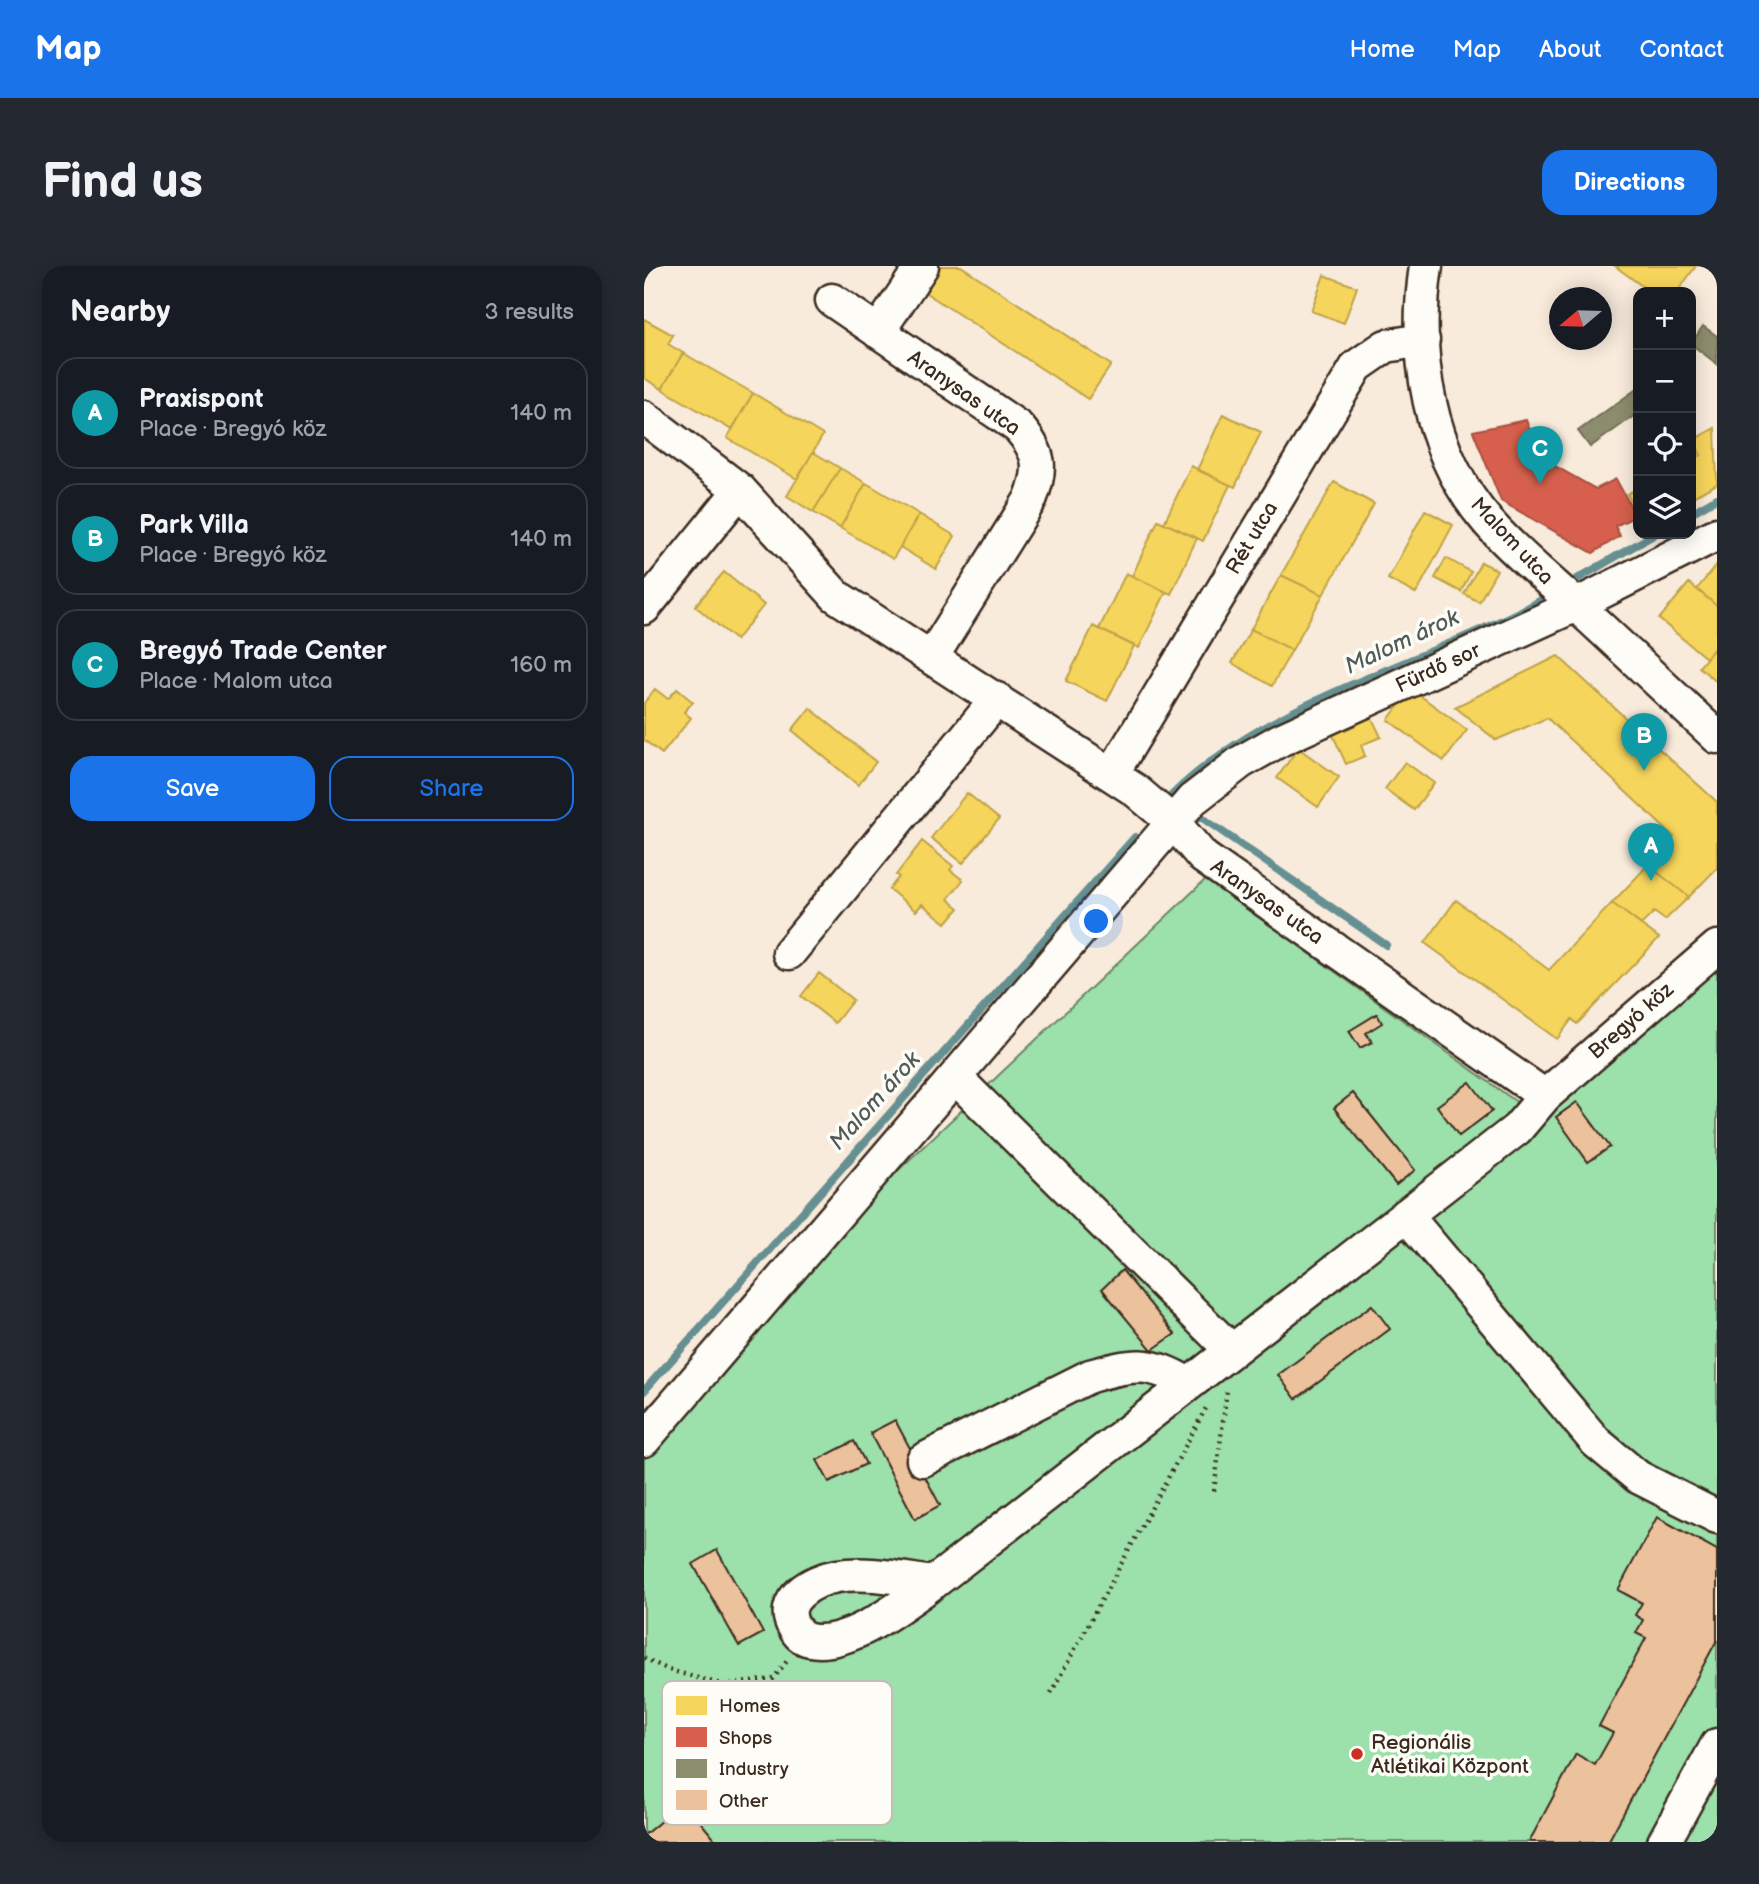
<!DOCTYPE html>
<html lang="en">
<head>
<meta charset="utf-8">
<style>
  :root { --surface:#171b24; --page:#242831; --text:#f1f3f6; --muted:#9ea1a6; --line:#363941; --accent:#1a73e8 }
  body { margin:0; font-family:"Balsamiq Sans",sans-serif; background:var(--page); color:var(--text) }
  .controls { position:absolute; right:21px; top:21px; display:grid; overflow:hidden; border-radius:14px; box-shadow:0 4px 18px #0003 }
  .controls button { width:63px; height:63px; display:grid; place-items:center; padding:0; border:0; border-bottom:2px solid var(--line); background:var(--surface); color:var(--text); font:35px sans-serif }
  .compass { position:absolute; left:905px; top:21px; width:63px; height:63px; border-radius:50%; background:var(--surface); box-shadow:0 4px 18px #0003; rotate:251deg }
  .you { position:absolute; left:453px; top:656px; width:24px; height:24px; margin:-18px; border:5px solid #fff; border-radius:50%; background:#1a73e8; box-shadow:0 0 0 10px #1a73e833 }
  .badge { display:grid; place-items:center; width:46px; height:46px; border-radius:50%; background:var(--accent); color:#fff; font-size:23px; font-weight:700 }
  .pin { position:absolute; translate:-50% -58px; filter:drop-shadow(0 2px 4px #0008) }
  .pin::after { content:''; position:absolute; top:37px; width:24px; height:21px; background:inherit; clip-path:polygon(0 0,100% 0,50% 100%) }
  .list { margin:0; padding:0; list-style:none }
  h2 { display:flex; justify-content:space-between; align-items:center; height:91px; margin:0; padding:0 28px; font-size:30px }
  h2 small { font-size:23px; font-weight:400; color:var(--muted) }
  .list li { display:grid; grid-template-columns:46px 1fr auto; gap:21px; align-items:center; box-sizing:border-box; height:112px; margin:0 14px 14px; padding:0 14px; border:2px solid var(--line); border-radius:21px }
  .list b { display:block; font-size:26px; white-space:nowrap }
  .list p { margin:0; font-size:23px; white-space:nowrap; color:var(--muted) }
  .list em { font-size:23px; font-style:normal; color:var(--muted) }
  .actions { display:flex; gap:14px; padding:21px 28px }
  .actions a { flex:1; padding:16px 0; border:2px solid var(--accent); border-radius:21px; text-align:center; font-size:24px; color:var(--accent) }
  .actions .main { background:var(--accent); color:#fff }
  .icon { flex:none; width:38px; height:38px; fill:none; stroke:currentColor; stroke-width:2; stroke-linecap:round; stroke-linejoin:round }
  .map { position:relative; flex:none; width:1073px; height:1576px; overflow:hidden; border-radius:21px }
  header { display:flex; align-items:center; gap:42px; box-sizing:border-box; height:98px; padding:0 35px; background:var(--accent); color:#fff }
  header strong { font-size:33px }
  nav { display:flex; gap:38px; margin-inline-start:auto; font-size:24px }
  .intro { display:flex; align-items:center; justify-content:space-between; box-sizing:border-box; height:168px; padding:0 42px }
  h1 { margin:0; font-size:49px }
  .button { padding:18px 32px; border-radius:21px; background:var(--accent); color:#fff; font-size:24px; font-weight:700 }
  main { display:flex; gap:42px; padding:0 42px }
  aside { flex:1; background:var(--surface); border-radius:21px; box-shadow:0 4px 18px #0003 }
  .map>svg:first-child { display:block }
  .green { fill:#9ce0ac; stroke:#6c8565; stroke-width:2 }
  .homes { fill:#f6d55c; stroke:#bea249; stroke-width:2 }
  .shops { fill:#d6604d; stroke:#a8503f; stroke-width:2 }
  .industry { fill:#8c8c6e; stroke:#746f56; stroke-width:2 }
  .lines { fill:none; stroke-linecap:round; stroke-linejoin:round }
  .stream { stroke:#668f92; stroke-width:8 }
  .building { fill:#ecc29c; stroke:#3b2a1e; stroke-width:2 }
  .minor-casing { stroke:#3b2a1e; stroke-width:37 }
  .path { stroke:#3b2a1e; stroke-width:4.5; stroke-dasharray:2 5; stroke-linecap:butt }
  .minor { stroke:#fdfcf7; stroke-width:32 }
  .poi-dot { fill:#c8321e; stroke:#fdfcf7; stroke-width:2.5 }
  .labels { text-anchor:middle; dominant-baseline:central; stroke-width:7; stroke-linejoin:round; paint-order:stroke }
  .street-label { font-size:21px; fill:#3b2a1e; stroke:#fdfcf7 }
  .poi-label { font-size:21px; fill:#3b2a1e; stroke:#fdfcf7; text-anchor:start }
  .water-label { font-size:23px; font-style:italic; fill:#515c58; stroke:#fdfcf7 }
  .key { fill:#fdfcf7; stroke:#c3bdb6; stroke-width:2 }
  .key-label { font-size:19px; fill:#3b2a1e }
</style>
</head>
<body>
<header>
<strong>Map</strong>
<nav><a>Home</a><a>Map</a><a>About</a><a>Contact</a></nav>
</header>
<div class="intro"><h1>Find us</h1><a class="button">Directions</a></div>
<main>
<aside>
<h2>Nearby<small>3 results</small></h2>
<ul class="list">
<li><span class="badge" style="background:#0f9aa8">A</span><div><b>Praxispont</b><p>Place · Bregyó köz</p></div><em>140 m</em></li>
<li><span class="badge" style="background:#0f9aa8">B</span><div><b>Park Villa</b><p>Place · Bregyó köz</p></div><em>140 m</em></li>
<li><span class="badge" style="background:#0f9aa8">C</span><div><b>Bregyó Trade Center</b><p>Place · Malom utca</p></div><em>160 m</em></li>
</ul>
<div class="actions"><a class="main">Save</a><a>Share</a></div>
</aside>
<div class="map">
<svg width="1073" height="1576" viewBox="0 0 1073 1576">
  <rect width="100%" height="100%" fill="#f8ebdc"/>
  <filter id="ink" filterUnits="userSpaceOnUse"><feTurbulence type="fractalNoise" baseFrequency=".0143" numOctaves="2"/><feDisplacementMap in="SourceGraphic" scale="14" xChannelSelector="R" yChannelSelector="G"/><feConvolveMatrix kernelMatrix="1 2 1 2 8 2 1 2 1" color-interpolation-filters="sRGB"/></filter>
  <g filter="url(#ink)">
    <path class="green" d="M562,613L888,847L1073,667V1576H0V1145Z"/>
    <path class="homes" d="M295,0H317L467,99L444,133L279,25Z
      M971,0H1052L1033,26H1006Z
      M680,9L713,21L700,57L667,45Z
      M0,53L29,69L24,78L39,87L18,123L0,112Z
      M39,87L109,127L88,164L18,123Z
      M109,127L179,169L153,213L83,172Z
      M579,148L617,166L591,221L553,204Z
      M1071,162L1073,218L1047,232V194L1057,189L1049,174Z
      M169,186L196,202L169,246L143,230Z
      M547,200L586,219L559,275L520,257Z
      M196,202L222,217L196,262L169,246Z
      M690,216L730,238L679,329L637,309Z
      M222,217L275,248L249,293L196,262Z
      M994,222V248L983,228Z
      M781,244L809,259L772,328L744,313Z
      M275,248L311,270L292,303L256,281Z
      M514,254L553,272L527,328L488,310Z
      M802,292L827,306L817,326L791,312Z
      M837,296L853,304L835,336L820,328Z
      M1073,298V340L1053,323Z
      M80,306L120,339L92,374L51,340Z
      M482,307L522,326L495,382L455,363Z
      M637,309L679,329L648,384L607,363Z
      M1045,317L1073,340V379L1062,392L1015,353Z
      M449,360L490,380L463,435L422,415Z
      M607,363L648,384L628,420L588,397Z
      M1073,379V416L1055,401Z
      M914,390L1073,536V602L1045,631L1004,599L1030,571L903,452L852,474L811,441Z
      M11,423L24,433L33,423L49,436L40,446L47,452L18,488L0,474V437Z
      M767,423L823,464L800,495L744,454Z
      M166,442L232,496L214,519L148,464Z
      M727,450L737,471L717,479L721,490L702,498L688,467Z
      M654,482L695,511L674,541L633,512Z
      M761,496L790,517L770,544L741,523Z
      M323,527L355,553L319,597L287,572Z
      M278,575L309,600L306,604L319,614L304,633L315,642L302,657L278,638L272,645L245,623L255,611L252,609Z
      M1004,599L1045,631L1021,654L1010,646L997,659L968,637Z
      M812,634L905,704L968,637L1015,672L933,758L928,753L913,773L781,677Z
      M175,707L209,734L191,757L157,730Z"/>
    <path class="shops" d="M882,154L897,192L952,223L972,213L992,250L971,260L976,270L949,287L857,235L829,165Z"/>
    <path class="industry" d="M1059,60L1073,70V98L1047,78Z
      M994,122V147L946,181L934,165Z"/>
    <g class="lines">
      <path class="stream" d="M1047,247L1073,232
        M921,320L1011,268
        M528,529C628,430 789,397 910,327
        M554,549L742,679
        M0,1125L491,571"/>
    </g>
    <path class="building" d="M733,748L738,757L722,767L728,776L716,782L705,765Z
      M826,816L848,845L815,870L793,840Z
      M709,827L771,904L752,919L690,842Z
      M933,836L966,881L944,896L912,851Z
      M478,1004L531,1068L508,1084L458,1023Z
      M728,1039L746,1063L652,1133L634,1109Z
      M251,1154L296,1239L271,1253L226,1167Z
      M210,1175L222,1198L185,1216L173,1194Z
      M1013,1251L1073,1284V1374L964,1576H885L932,1488L951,1499L969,1467L955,1460L1002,1372L992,1367L999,1354L991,1349L998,1337L974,1324Z
      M73,1284L119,1367L95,1380L49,1298Z
      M40,1536L73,1576H0V1569Z"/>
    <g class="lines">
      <g class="minor-casing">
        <path id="minor" d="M782,0C769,88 784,187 844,256C871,287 903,312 933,340C980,383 1026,427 1073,471
          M188,34L374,161C397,187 399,202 386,234L288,391
          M234,66L278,0
          M0,151L96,224L192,330L491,524L530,557L559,591L901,830
          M0,342L96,224
          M468,508L713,100L742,80L779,74
          M145,687L353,433
          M312,812L588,1085
          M762,949L952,1176L994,1211L1073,1251
          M0,1174L548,534L597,496L636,474L932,339L1073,268
          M279,1194L446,1110C488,1098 506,1094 544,1118
          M289,1317C259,1313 224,1305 193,1310C170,1314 133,1333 150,1361C154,1368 157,1372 166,1374C205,1382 259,1338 289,1317L873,863L901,830L1073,681
          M1020,1576L1073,1479"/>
      </g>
      <path class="path" d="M570,1225L583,1124
        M0,1392L25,1404L80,1419L129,1413L143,1395
        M407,1427L562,1142"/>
      <use href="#minor" class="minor"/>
    </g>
  </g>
  <circle class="poi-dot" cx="713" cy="1488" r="7"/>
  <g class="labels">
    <g class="street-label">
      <text transform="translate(320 127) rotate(35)">Aranysas utca</text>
      <text transform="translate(608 272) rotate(-59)">Rét utca</text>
      <text transform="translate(868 275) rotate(47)">Malom utca</text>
      <text transform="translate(794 402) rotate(-25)">Fürdő sor</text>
      <text transform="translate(623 636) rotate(35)">Aranysas utca</text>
      <text transform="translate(987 755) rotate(-41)">Bregyó köz</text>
    </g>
    <g class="poi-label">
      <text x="727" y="1476">Regionális<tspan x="727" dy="24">Atlétikai Központ</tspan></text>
    </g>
    <g class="water-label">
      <text transform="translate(758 376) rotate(-25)">Malom árok</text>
      <text transform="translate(231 835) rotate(-48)">Malom árok</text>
    </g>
  </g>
  <rect x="18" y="1415" width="230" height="144" rx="10" class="key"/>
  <rect x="32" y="1430" width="31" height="19" fill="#f6d55c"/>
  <rect x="32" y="1461" width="31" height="20" fill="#d6604d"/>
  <rect x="32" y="1493" width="31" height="19" fill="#8c8c6e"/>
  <rect x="32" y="1524" width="31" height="20" fill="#ecc29c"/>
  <g class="key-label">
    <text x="75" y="1446">Homes</text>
    <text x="75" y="1478">Shops</text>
    <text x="75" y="1509">Industry</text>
    <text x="75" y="1541">Other</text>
  </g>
</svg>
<div class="controls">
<button>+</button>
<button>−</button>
<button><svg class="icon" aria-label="locate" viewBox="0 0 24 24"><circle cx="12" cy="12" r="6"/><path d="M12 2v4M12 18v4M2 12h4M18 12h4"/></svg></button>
<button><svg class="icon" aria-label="layers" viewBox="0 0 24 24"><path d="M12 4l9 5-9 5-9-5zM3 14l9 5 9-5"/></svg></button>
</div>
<svg class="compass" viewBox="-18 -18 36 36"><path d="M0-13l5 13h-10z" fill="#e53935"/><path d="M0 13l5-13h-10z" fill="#9ea1a6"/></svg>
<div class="you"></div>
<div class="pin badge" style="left:1007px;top:615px;background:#0f9aa8">A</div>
<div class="pin badge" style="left:1000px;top:505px;background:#0f9aa8">B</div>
<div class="pin badge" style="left:896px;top:218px;background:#0f9aa8">C</div>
</div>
</main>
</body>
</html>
